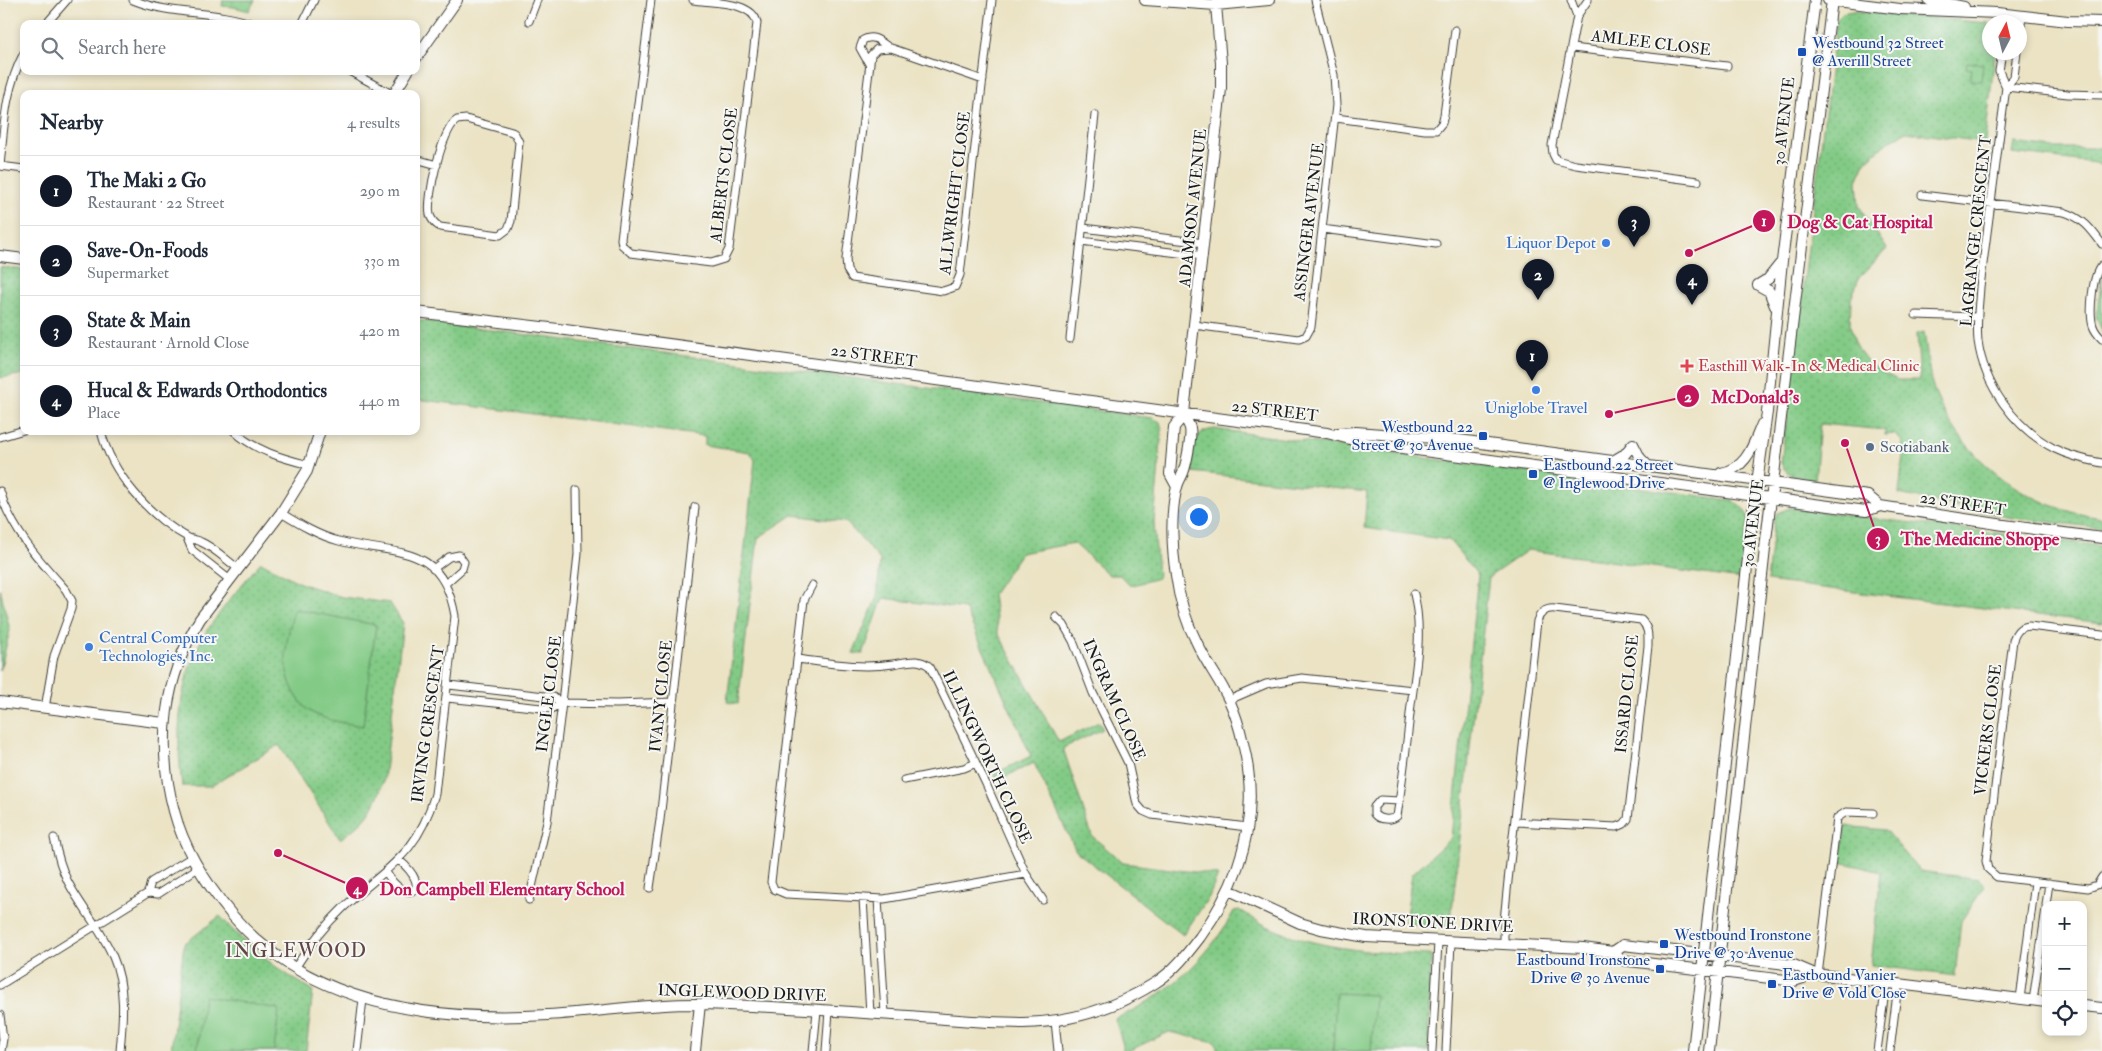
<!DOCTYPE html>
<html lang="en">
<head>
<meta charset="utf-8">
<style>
  :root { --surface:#fff; --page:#f6f6f7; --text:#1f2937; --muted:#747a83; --line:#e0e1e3; --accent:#111827 }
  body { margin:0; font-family:"IM FELL Double Pica",serif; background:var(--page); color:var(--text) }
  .controls { position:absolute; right:15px; bottom:15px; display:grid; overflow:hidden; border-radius:10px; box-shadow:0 2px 8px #0003 }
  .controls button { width:45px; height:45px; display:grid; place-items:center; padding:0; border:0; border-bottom:1px solid var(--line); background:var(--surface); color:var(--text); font:25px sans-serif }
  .compass { position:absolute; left:1982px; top:15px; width:45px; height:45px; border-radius:50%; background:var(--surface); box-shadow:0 2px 8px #0003; rotate:7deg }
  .you { position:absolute; left:1198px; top:516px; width:18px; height:18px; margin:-12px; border:4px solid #fff; border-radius:50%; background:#1a73e8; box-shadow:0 0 0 8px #1a73e833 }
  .badge { display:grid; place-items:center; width:32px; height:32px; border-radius:50%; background:var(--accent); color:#fff; font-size:16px; font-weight:700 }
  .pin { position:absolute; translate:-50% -41px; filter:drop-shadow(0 1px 2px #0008) }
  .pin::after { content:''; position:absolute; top:26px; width:18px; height:15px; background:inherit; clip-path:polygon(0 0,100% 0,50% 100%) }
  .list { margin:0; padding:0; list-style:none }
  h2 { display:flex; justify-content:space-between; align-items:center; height:65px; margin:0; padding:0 20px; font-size:21px }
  h2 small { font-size:16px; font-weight:400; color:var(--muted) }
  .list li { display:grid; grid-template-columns:32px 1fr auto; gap:15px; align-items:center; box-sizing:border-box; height:70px; padding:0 20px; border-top:1px solid var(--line) }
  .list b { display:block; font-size:19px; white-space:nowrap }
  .list p { margin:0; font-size:16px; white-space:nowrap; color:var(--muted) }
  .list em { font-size:16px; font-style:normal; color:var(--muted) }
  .icon { flex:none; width:28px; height:28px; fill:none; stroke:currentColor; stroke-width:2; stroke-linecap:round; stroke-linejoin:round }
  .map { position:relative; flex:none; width:2102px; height:1051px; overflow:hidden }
  .search { position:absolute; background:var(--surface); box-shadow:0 2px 8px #0003; left:20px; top:20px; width:400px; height:55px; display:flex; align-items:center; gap:12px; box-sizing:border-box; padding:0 18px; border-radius:10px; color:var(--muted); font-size:19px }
  .panel { position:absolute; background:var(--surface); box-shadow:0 2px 8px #0003; left:20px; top:90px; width:400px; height:345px; border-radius:10px }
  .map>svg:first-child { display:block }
  .park { fill:url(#park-dots); stroke:#4f7350 }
  .garden { fill:#82ca85; stroke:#4f7350 }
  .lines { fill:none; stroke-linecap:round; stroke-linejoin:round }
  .street-casing { stroke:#3b3a35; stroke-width:9 }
  .secondary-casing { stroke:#3b3a35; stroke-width:12 }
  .street { stroke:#fff; stroke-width:7 }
  .secondary { stroke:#fff; stroke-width:10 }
  .transit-dot { fill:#1a4fb4; stroke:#f6f6f2; stroke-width:2 }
  .shop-dot { fill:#3f7fe0; stroke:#f6f6f2; stroke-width:2 }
  .health-dot { fill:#e0444e; stroke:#f6f6f2; stroke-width:2 }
  .service-dot { fill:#5c6f8a; stroke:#f6f6f2; stroke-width:2 }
  .labels { text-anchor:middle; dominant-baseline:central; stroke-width:4; stroke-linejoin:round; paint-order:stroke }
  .street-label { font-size:16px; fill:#1c1c1c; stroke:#f6f6f2 }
  .transit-label { font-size:16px; fill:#164399; stroke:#f6f6f2; text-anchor:start }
  .shop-label { font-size:16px; fill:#366cbe; stroke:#f6f6f2; text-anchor:end }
  .health-label { font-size:16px; fill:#be3a42; stroke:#f6f6f2; text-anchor:start }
  .service-label { font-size:16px; fill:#4e5e75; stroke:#f6f6f2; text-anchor:start }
  .quarter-label { font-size:19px; letter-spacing:1px; fill:#614847; stroke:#f6f6f2 }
  .leader { fill:none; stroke:#c2185b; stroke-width:2 }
  .callout-dot { fill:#c2185b; stroke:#f6f6f2; stroke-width:2 }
  .mark-label { font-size:15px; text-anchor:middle; font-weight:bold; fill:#fff }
  .callout-label { font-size:18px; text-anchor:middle; font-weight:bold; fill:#c2185b; stroke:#f6f6f2; stroke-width:4; stroke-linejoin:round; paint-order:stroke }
</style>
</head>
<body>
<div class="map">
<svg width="2102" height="1051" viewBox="0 0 2102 1051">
  <defs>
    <pattern id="park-dots" width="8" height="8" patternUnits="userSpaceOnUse" patternTransform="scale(1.25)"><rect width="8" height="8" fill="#82ca85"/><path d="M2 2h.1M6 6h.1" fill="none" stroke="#70ad72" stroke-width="1.8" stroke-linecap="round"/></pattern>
  </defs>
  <rect width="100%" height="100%" fill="#f6f6f2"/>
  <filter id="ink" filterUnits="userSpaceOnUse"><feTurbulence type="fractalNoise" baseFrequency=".02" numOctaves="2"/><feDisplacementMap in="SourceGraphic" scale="10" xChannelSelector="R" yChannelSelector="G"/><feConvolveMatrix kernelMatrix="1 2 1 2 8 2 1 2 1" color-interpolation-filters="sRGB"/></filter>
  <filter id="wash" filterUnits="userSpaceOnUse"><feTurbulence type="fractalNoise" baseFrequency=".0096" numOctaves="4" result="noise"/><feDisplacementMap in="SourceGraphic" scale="20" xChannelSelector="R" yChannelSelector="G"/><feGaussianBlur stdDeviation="1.12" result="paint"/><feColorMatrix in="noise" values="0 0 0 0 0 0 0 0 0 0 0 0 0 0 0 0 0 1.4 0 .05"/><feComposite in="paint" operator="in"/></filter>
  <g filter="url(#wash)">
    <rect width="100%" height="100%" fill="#ebe3c4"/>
    <path class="park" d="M223,0H255L249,11L234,7L222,6Z
      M1852,11L1989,23L1990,52L1995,53L1985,142L1905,132L1888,142L1866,161L1857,181L1859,206L1887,249L1859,278L1851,299L1850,325L1856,346L1870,365L1897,380H1920L1917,334L1924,332C1928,354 1928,380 1938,400C1969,465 2031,509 2102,518V528L2013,518L1899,494L1903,455L1902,441L1894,434L1885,435V430L1820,424L1815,480C1801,477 1787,478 1781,463L1837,18L1842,13Z
      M2014,143L2054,148H2102V166L2095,163L2012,153Z
      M0,267L24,270V374L0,378Z
      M2102,278V331L2096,317Z
      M416,320L1153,418L1160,422L1162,430L1154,522L1158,578L1130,586L1120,575H1109L1074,543L1021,553L993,594L998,633L1059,742L1099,722L1103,729L1063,748L1092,836L1123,863L1218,875L1209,897L1183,935L1076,851L1034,763L996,781L994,774L1031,756L965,609L883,598L863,654L853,653L877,597L880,560L846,522L793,515L758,538L738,704L727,702L755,460L750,452L705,445V436L416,399Z
      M1215,429L1730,500C1739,503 1744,508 1748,517L1741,579L1528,550L1489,577L1450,928L1405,923L1412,874L1451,838L1478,575L1449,540L1364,528L1367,492L1192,472C1194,451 1188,432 1215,429Z
      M1790,508L2102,546V623L1767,581L1774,520L1777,513Z
      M261,562L300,583L342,597L390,603L403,623L384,779C374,811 367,820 340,839L279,745L211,786H182C176,738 177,685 201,641C217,613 240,587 261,562Z
      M0,589L10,630L0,671Z
      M1845,826L1885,830L1920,871L1979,879L1985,886L1961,921L1955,976L1871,965L1881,872L1840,862Z
      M1239,910C1251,917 1263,925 1276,930C1324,950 1380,953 1431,955L1428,1051H1219L1215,1042L1169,1032L1128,1051H1123V1045L1115,1019C1166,996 1207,961 1234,911Z
      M220,916C247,947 277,970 313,990L306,1051H171L184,944Z"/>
    <path class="garden" d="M1967,62L1983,64L1981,81L1970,80L1972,69L1966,68Z
      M294,609L376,625L363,726C345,723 327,721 311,712C304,708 300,701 296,695C279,667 287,638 294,609Z
      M1336,993L1375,995L1371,1051H1333Z
      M204,996L279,1009L274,1051H197Z"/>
  </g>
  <g filter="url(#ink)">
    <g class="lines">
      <g class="street-casing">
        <path id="street" d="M133,0C172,16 215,10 253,24
          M651,0L621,239L622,245L631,253L711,263L724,259L729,249L757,23C753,1 711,3 693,0
          M1571,0L1577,16
          M1588,0L1577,16L1552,145L1553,154L1556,160L1576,165L1698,181
          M529,21L537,0
          M46,24L67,0
          M302,24L314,0
          M2020,34L2022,16
          M1572,48L1727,66
          M2002,52L1999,71L2006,87L1980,287C1979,305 1976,323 1978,341C1984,385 2014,428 2055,449C2069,456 2086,460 2102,463
          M869,64L860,48L863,40C873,34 880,41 888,47
          M349,71L392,94
          M983,80L891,48L877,49L871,55L846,259L847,270L852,278L943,291L955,287L960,275L992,0
          M2006,87L2068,94L2102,95
          M2006,87L2014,77L2017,52
          M1336,118L1425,130H1436L1442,123L1444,115L1455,30
          M466,119L512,132L515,134L519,142L511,221L508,229L500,235L440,227C435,224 432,221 430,215C426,198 442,129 457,120Z
          M416,159L437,165
          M0,166C4,127 5,88 24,53
          M0,166L24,169
          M1922,195L2064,212C2083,218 2091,229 2102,244
          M1083,228L1204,243
          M1322,229L1436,244
          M1081,241L1203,256
          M2102,265C2092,274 2089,313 2093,326C2095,332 2098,335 2102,339
          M1916,315L1977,317
          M1194,325L1299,339L1306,336L1311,327L1336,105L1334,75L1315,0
          M1070,339L1095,115
          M101,431C111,473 150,517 187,537C191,540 197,539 201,542C215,548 227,561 239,569
          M234,431C255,451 282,458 309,465
          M0,437L24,430
          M0,491C11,530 40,561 66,590L72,601L71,609L54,656L45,708
          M281,513C299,524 319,536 339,541C395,556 442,541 455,616L435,794C417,857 386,867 343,908C324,926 309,946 295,968
          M187,538L192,550L230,580
          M433,569L449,557L459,555L464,562L462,569L445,584
          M812,585L804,600L771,882L774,889L786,894L884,899L1026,874
          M1056,617L1064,625L1073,641L1093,693L1128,763L1137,804L1143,811L1152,815L1247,827
          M2102,635L2029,626C2019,627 2016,632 2013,640L1986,861L1988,869L1997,877L2088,888L2097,885L2102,877
          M797,659C829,663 860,669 893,664C907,662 919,657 930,667L986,784L1026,874L1043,900
          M449,685L553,697L562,703
          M447,698L551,709L562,703L617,704L674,702
          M1229,700L1266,684L1302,678L1413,690
          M904,780L964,768L976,763
          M1400,801L1380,800L1374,807V814C1379,820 1391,821 1397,816C1403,779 1407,742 1411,705C1416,668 1423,631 1414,594
          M54,838C57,853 61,868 68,882C81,907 102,930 113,957C126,987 123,1019 120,1051
          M386,872C406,907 435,890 399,860
          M650,888L660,820L695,507
          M148,893L151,882L192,857
          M863,899L870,1013
          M878,899L885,1014
          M529,900L547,822L562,703L578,554L577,490
          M2046,905L2049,883
          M1504,943V921L1508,881L1537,621C1540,613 1546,608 1555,609L1641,620C1649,628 1648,635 1648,646L1628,819L1624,824L1617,827L1515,822
          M1818,975L1837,818L1846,812L1873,813
          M0,985L148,893L158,894L198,868
          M2020,999L2035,882
          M2033,1001L2046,908
          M0,1015L3,1039L1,1051
          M1055,1021L1058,1051
          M357,1051L363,999
          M813,1051L817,1011
          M826,1051L829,1011
          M1432,1051L1438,942
          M1446,1051L1451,942
          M1877,1051L1886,984
          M1890,1051L1898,985"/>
      </g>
      <g class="secondary-casing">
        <path id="secondary" d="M1145,0L1216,5L1269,0
          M1828,0L1900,9L1997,13L2068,21L2102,22
          M1929,0L1964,7
          M416,58L457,0
          M394,94L408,71
          M0,256L24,259
          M1758,285L1769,291L1775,306
          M1758,285L1768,279L1780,264
          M416,312L558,329L1327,433L1365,443L1866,511L1880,506L2004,525L2102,538
          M320,431L307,471L281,513L200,619C164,678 156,744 174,811C184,850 207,885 232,915C310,1006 436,1022 548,1015C600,1012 650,1003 702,1004C771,1006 840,1011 908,1016C946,1019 984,1023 1023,1023C1071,1022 1114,1009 1155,983C1174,971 1187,954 1200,937C1242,879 1261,814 1243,743C1240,729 1235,713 1229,700C1220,680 1206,663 1197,643C1186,622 1179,598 1176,575C1172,550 1170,512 1177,487C1178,482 1181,478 1183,473C1186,465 1192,437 1190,428C1189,424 1185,419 1184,415
          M1338,433L1356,432L1459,440L1868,496L1880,506
          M1613,461L1625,454L1633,444L1640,458L1647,465
          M1721,473C1747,469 1753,445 1762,424
          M1177,487L1170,474L1174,427L1184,415L1185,403L1221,89V63L1216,5
          M0,702L164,723
          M1229,890L1300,923L1321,929L1366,937L1583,948L1613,952L1621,960L1794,981L1815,974
          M1613,952L1623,945L1794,965L1815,974L2046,1002
          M2083,1006L2102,1008
          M695,1051L700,1004
          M1693,1051L1754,504L1767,412L1782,261L1815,0
          M1709,1051L1766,540L1832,0"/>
      </g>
      <use href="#street" class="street"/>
      <use href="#secondary" class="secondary"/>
    </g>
  </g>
  <g class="transit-dot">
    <rect x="1797" y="47" width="10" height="10" rx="2.5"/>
    <rect x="1478" y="431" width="10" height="10" rx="2.5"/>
    <rect x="1528" y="469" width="10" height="10" rx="2.5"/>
    <rect x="1659" y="939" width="10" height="10" rx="2.5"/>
    <rect x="1655" y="964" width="10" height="10" rx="2.5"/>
    <rect x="1767" y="979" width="10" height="10" rx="2.5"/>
  </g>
  <g class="shop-dot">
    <circle cx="1606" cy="243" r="5"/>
    <circle cx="1536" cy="390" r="5"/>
    <circle cx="89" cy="647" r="5"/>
  </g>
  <path class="health-dot" d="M1684.5 358.5h5v5h5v5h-5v5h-5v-5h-5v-5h5z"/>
  <circle class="service-dot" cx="1870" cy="447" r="5"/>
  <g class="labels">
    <g class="street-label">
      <text transform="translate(1651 43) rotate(7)">AMLEE CLOSE</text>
      <text transform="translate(1784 121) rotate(-83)">30 AVENUE</text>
      <text transform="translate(724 175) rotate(-83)">ALBERTS CLOSE</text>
      <text transform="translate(955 193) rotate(-83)">ALLWRIGHT CLOSE</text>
      <text transform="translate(1193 208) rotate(-84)">ADAMSON AVENUE</text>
      <text transform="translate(1309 222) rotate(-83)">ASSINGER AVENUE</text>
      <text transform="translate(1976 231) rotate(-84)">LAGRANGE CRESCENT</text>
      <text transform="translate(874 356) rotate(8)">22 STREET</text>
      <text transform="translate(1275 411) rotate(7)">22 STREET</text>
      <text transform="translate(1963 504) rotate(9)">22 STREET</text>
      <text transform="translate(1753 523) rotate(-83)">30 AVENUE</text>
      <text transform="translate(549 694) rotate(-83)">INGLE CLOSE</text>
      <text transform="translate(1627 694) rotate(-84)">ISSARD CLOSE</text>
      <text transform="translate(661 696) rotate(-84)">IVANY CLOSE</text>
      <text transform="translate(1114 700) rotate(66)">INGRAM CLOSE</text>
      <text transform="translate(428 724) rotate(-82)">IRVING CRESCENT</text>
      <text transform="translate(1988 730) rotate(-83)">VICKERS CLOSE</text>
      <text transform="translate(987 757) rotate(65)">ILLINGWORTH CLOSE</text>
      <text transform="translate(1433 923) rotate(3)">IRONSTONE DRIVE</text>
      <text transform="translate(742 993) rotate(2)">INGLEWOOD DRIVE</text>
    </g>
    <g class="transit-label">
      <text x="1812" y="43">Westbound 32 Street<tspan x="1812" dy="18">@ Averill Street</tspan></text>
      <text x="1473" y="427" text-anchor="end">Westbound 22<tspan x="1473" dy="18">Street @ 30 Avenue</tspan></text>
      <text x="1543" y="465">Eastbound 22 Street<tspan x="1543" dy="18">@ Inglewood Drive</tspan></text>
      <text x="1674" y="935">Westbound Ironstone<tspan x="1674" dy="18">Drive @ 30 Avenue</tspan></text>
      <text x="1650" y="960" text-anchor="end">Eastbound Ironstone<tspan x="1650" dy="18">Drive @ 30 Avenue</tspan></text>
      <text x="1782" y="975">Eastbound Vanier<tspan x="1782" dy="18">Drive @ Vold Close</tspan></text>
    </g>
    <g class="shop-label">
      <text x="1596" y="243">Liquor Depot</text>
      <text x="1536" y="408" text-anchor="middle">Uniglobe Travel</text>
      <text x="99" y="638" text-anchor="start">Central Computer<tspan x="99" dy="18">Technologies, Inc.</tspan></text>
    </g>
    <g class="health-label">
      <text x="1698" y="366">Easthill Walk-In &amp; Medical Clinic</text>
    </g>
    <g class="service-label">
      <text x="1880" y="447">Scotiabank</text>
    </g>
    <g class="quarter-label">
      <text x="296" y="951">INGLEWOOD</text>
    </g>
  </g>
  <path class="leader" d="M1689 253L1764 221M1609 414L1688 396M1845 443L1878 539M278 853L357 888"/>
  <g class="callout-dot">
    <circle cx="1689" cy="253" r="5"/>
    <circle cx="1609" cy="414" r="5"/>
    <circle cx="1845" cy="443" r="5"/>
    <circle cx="278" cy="853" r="5"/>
    <circle cx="1764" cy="221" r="12"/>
    <circle cx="1688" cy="396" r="12"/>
    <circle cx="1878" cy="539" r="12"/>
    <circle cx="357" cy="888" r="12"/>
  </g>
  <g class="mark-label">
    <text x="1764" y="226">1</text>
    <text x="1688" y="402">2</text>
    <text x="1878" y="544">3</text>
    <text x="357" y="894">4</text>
  </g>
  <g class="callout-label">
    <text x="1860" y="228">Dog &amp; Cat Hospital</text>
    <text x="1755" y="403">McDonald's</text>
    <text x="1980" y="545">The Medicine Shoppe</text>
    <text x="502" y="895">Don Campbell Elementary School</text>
  </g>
</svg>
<div class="controls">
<button>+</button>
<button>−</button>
<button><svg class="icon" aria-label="locate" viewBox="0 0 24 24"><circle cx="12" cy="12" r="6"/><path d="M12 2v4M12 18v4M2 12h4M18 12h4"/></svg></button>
</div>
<svg class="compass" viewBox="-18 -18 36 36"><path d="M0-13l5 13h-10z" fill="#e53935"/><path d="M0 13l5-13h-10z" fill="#747a83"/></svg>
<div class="you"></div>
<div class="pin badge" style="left:1532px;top:381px">1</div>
<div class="pin badge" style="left:1538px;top:300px">2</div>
<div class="pin badge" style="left:1634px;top:247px">3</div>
<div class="pin badge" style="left:1692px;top:305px">4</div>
<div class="search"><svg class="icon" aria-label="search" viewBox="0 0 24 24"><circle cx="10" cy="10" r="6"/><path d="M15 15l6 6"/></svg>Search here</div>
<section class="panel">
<h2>Nearby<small>4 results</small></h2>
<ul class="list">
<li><span class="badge">1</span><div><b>The Maki 2 Go</b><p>Restaurant · 22 Street</p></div><em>290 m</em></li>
<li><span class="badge">2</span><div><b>Save-On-Foods</b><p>Supermarket</p></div><em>330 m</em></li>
<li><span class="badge">3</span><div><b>State &amp; Main</b><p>Restaurant · Arnold Close</p></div><em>420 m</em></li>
<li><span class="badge">4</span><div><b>Hucal &amp; Edwards Orthodontics</b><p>Place</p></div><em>440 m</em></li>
</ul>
</section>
</div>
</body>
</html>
